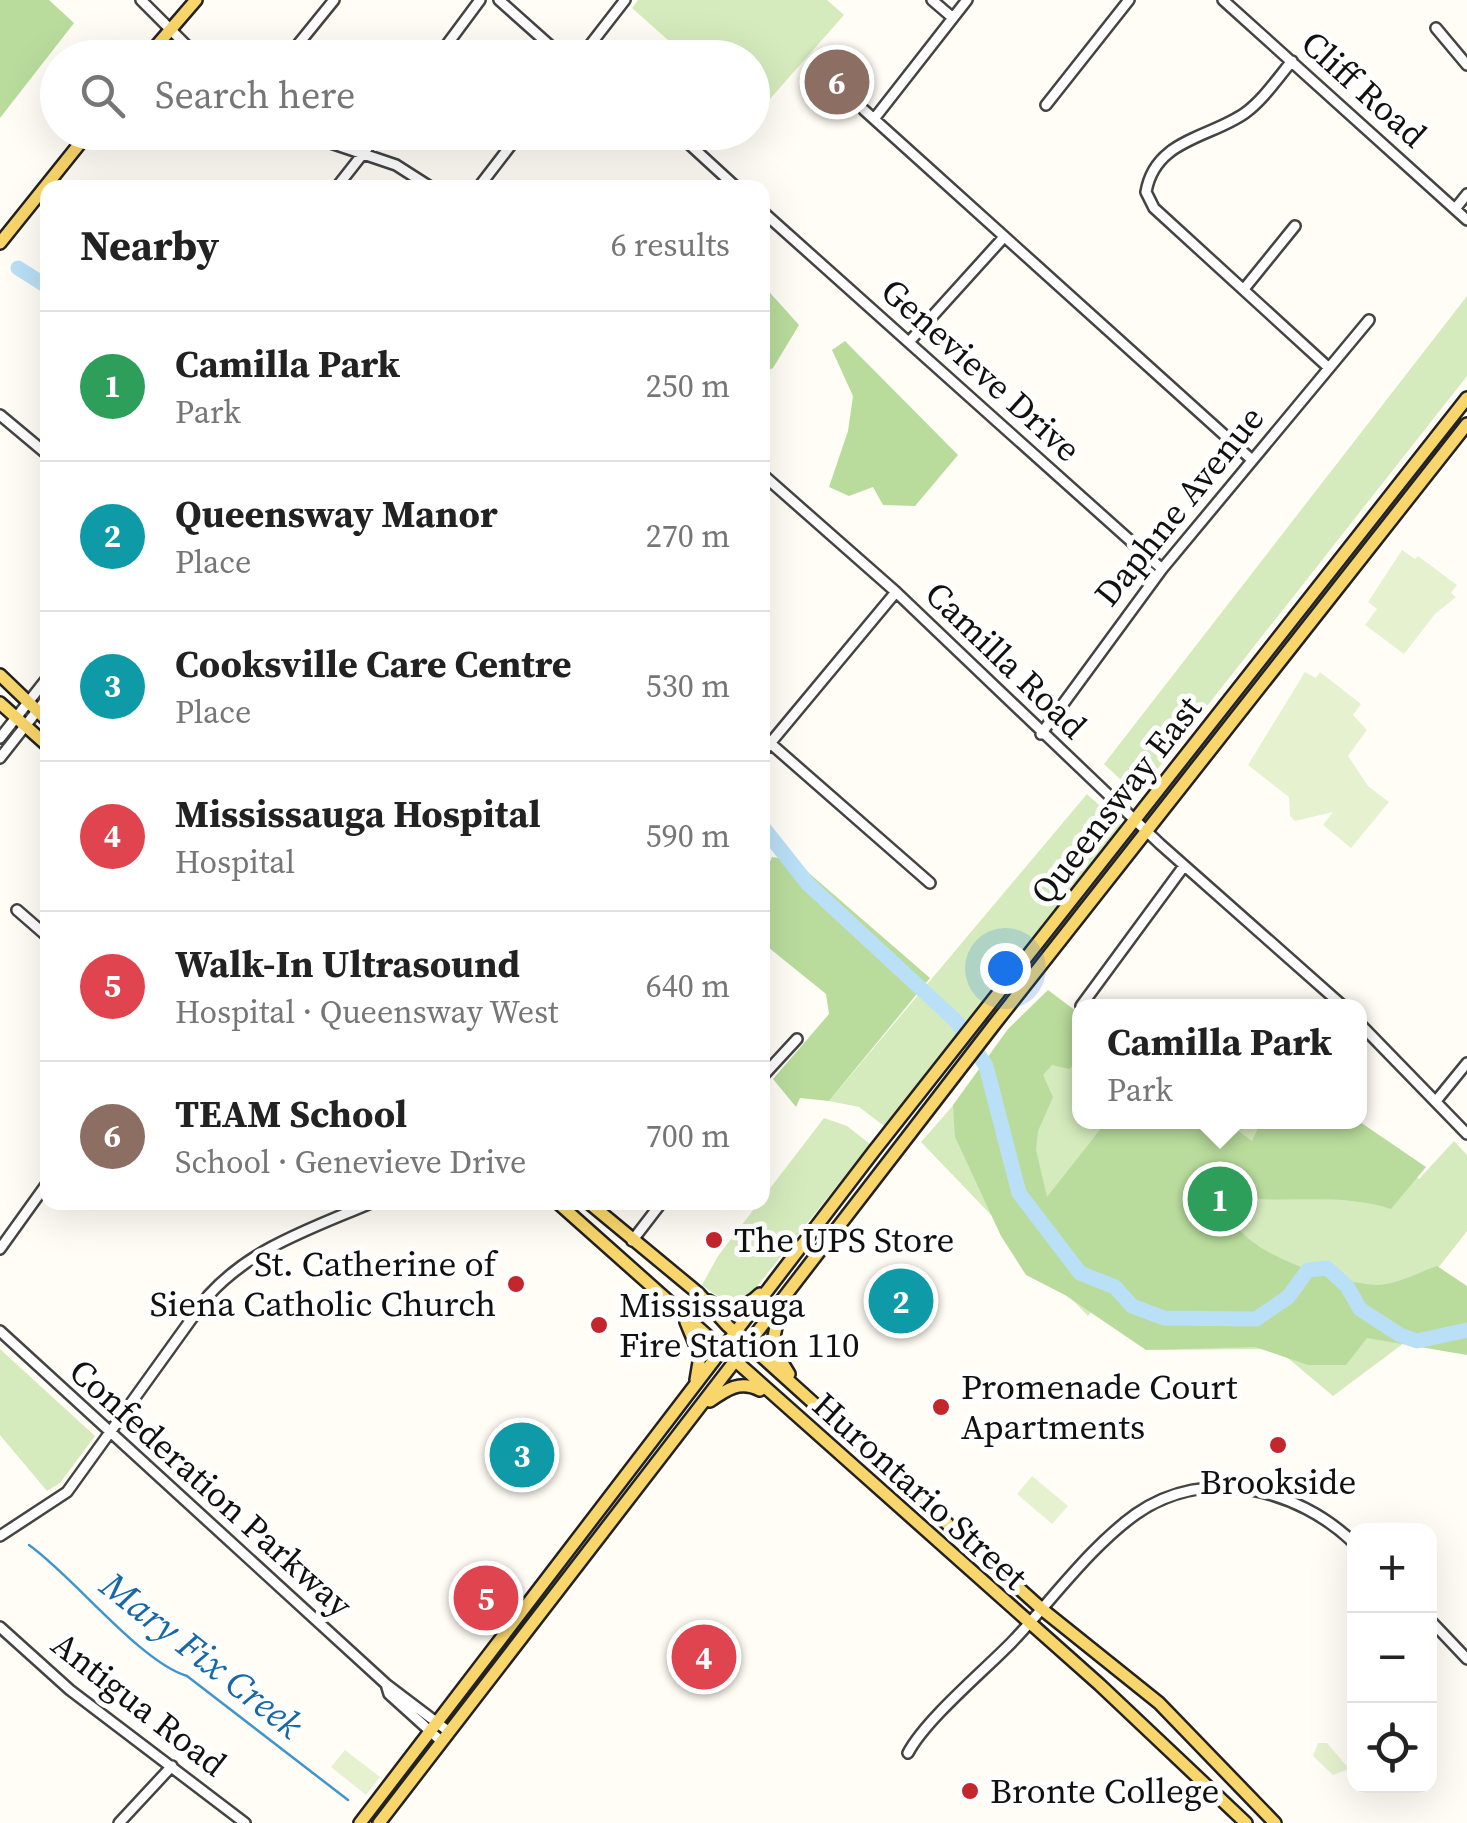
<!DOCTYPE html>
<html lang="en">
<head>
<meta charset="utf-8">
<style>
  :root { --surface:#fff; --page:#f2f2f2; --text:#222; --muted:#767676; --line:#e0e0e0; --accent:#111827 }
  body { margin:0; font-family:"Source Serif 4",serif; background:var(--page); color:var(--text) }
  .controls { position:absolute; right:30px; bottom:30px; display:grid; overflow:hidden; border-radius:20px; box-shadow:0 10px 40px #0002 }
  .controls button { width:90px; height:90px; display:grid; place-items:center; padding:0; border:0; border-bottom:2px solid var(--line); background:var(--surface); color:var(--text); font:50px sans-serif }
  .you { position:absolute; left:1005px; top:968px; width:35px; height:35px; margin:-25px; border:8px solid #fff; border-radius:50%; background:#1a73e8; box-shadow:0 0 0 15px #1a73e833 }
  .badge { display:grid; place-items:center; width:65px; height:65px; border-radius:50%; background:var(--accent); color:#fff; font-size:32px; font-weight:700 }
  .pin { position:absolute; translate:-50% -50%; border:5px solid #fff; box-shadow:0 2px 10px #0006 }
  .popup { position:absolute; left:1072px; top:999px; width:295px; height:130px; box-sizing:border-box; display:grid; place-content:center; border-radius:20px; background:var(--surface); filter:drop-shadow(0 2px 8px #0005); font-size:32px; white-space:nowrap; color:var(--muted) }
  .popup b { font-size:38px; color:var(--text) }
  .popup::after { content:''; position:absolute; left:50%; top:100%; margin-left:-20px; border:20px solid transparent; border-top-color:var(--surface) }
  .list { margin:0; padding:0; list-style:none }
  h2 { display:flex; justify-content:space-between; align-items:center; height:130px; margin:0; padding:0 40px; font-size:42px }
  h2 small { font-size:32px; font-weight:400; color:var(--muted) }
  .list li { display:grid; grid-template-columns:65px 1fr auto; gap:30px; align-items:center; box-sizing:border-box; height:150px; padding:0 40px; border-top:2px solid var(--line) }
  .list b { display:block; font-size:38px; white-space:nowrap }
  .list p { margin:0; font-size:32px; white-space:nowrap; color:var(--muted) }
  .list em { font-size:32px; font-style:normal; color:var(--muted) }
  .icon { flex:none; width:55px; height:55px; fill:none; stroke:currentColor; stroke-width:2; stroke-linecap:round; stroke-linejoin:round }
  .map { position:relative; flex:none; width:1467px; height:1823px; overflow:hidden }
  .search { position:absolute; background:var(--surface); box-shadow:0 10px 40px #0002; left:40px; top:40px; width:730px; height:110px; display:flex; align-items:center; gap:25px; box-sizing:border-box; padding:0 35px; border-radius:55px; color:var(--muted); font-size:38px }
  .panel { position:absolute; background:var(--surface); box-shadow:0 10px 40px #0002; left:40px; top:180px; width:730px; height:1030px; border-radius:20px }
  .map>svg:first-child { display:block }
  .green { fill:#d5ebbd }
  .forest { fill:#b9dc9c }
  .pitch { fill:#e6f2cf }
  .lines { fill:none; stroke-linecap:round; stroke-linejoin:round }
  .stream { stroke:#3f96cf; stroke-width:2.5 }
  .river { stroke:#b9e0f7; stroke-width:15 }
  .minor-casing { stroke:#444; stroke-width:14 }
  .major-casing { stroke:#222; stroke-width:16 }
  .minor { stroke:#fff; stroke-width:9 }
  .major { stroke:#f9d66b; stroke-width:11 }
  .poi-dot { fill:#c4262e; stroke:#fff; stroke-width:4 }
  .labels { text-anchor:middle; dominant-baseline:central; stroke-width:10; stroke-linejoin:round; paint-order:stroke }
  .street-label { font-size:35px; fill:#111; stroke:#fff }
  .poi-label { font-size:35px; fill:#111; stroke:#fff; text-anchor:start }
  .water-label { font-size:38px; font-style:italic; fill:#1768a6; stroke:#fff }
</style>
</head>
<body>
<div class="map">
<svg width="1467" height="1823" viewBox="0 0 1467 1823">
  <rect width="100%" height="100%" fill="#fffdf5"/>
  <path class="green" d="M638,0H827L844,15L754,117L752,58L687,57L632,8Z
    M1467,296V376L1137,795L1104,764Z
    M1087,794L1124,828L888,1129L859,1107L829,1101Z
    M1049,996L1080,1020V1122H1356L1419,1179L1454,1141L1467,1155V1231L1428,1281L1455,1305L1333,1396L1277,1349L1157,1350L1098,1303L1088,1316L921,1142Z
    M824,1118L847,1126L870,1144L751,1294C732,1305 717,1298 702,1285L718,1256Z
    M0,1349L95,1436L60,1483L47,1491L0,1435Z"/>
  <path class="forest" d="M0,0H49L74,23L0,118Z
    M763,285L799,325L773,368L763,373Z
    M845,341L958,455L915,506L883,505L873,487L849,496L829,487L848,431L853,396L832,350Z
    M772,857L795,861L930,978L829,1101L800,1098L796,1107L773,1079L829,1014L826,994L763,943V878Z
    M1048,990L1080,1014V1060L1069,1069L1052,1065L1043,1075L1053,1097L1038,1131L1036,1150L1047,1197L1106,1122H1226L1252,1141L1261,1122H1360L1426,1167L1391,1209C1340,1193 1296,1203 1243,1198L1229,1212C1241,1254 1336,1283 1377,1285C1395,1285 1420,1272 1437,1266L1467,1286V1355L1367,1338L1346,1365H1308L1255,1347L1146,1350L1065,1295L1026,1275L1001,1236L955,1137L953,1105L1008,1029Z"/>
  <path class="pitch" d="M1402,550L1415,559L1418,556L1457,585L1451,593L1456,597L1435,614L1404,654L1365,625L1377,609L1368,602Z
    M1305,672L1316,678L1320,672L1361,704L1353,715L1367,730L1348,756L1368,786L1389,802L1351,848L1323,825L1333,812L1295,821L1290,816L1289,797L1248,765Z
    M1032,1476L1068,1506L1052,1524L1017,1494Z
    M1318,1743H1327L1349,1769L1333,1775L1313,1756Z
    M345,1750L380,1777L366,1795L331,1767Z"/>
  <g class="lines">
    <path class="stream" d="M29,1545C73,1576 140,1662 187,1676L348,1800"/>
    <path class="river" d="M18,268L48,287
      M762,826L808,884L957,1022L986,1066L1019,1193L1080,1273L1115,1287L1132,1306L1164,1318L1256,1319L1288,1297L1308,1270L1327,1268L1347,1286L1360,1309L1400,1335L1417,1341L1467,1330"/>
    <g class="minor-casing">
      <path id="minor" d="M141,0L199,58
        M499,0L564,58
        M932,0L953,18
        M1223,0L1467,220
        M1436,28L1467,65
        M287,58L334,0
        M437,58L480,0
        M580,58L625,0
        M1292,61C1277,79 1263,100 1245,113C1210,138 1155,139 1146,192L1154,208L1329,368
        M1046,105L1129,0
        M864,110L1251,459
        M874,119L967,0
        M298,132L396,165L432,188
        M676,132L737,188
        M336,188L380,132
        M478,188L521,132
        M1455,209L1467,194
        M762,211L1162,569
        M1244,289L1295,226
        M909,342L1004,237
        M0,415L48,455
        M762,474L896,592L1160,844L1343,1006
        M1041,734L1162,569L1369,320
        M762,736L930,883
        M0,738L48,677
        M762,753L896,592
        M0,758L48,697
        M17,910L48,937
        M1081,1006L1184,866
        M1360,1024L1467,1134
        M762,1077L797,1039
        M1436,1101L1467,1063
        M632,1241L662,1202
        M0,1249L48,1182
        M0,1331L386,1684L448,1731
        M0,1536L67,1492L208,1296C252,1247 313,1228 373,1202
        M1430,1620L1467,1659
        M0,1627L70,1690L245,1823
        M386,1684L389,1694L441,1741
        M908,1753C926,1719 984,1671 1013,1641C1052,1600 1090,1547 1136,1514C1206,1465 1298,1489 1354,1543
        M119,1823L172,1766"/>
    </g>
    <g class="major-casing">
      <path id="major" d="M146,58L196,0
        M0,243L89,132
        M0,675L48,721
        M0,703L48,746
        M557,1202L1100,1685L1246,1823
        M588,1202L698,1293L728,1326L1043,1610L1159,1703L1275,1823
        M709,1301C726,1314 746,1308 760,1294
        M779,1313L772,1346L789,1374
        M686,1322L700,1356L696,1380
        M710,1401C727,1389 740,1380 760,1390
        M360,1823L874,1151L1467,398
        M379,1823L993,1026L1467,424"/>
    </g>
    <use href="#minor" class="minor"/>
    <use href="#major" class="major"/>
  </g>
  <g class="poi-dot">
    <circle cx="714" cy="1240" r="10"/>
    <circle cx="516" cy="1284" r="10"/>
    <circle cx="599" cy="1325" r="10"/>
    <circle cx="941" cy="1407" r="10"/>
    <circle cx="1278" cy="1445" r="10"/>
    <circle cx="970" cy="1791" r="10"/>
  </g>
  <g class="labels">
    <g class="street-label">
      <text transform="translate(1364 89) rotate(42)">Cliff Road</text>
      <text transform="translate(981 370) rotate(42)">Genevieve Drive</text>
      <text transform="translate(1179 506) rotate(-51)">Daphne Avenue</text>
      <text transform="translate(1006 660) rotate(44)">Camilla Road</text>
      <text transform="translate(1116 800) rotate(-52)">Queensway East</text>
      <text transform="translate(211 1488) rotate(42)">Confederation Parkway</text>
      <text transform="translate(920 1491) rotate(42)">Hurontario Street</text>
      <text transform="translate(139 1704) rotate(38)">Antigua Road</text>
    </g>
    <g class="poi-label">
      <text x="734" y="1240">The UPS Store</text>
      <text x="496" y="1264" text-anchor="end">St. Catherine of<tspan x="496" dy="40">Siena Catholic Church</tspan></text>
      <text x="619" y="1305">Mississauga<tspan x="619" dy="40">Fire Station 110</tspan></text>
      <text x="961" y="1387">Promenade Court<tspan x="961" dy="40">Apartments</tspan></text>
      <text x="1278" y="1482" text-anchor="middle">Brookside</text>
      <text x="990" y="1791">Bronte College</text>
    </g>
    <g class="water-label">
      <text transform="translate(202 1655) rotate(38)">Mary Fix Creek</text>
    </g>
  </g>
</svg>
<div class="controls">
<button>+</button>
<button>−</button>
<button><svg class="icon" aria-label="locate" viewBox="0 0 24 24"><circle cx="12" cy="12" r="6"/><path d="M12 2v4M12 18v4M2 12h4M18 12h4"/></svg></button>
</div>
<div class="you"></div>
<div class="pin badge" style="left:1220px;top:1199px;background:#2e9e5b">1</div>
<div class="popup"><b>Camilla Park</b>Park</div>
<div class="pin badge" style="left:901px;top:1301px;background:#0f9aa8">2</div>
<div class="pin badge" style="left:522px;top:1455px;background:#0f9aa8">3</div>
<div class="pin badge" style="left:704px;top:1657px;background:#e0444e">4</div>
<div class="pin badge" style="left:486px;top:1598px;background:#e0444e">5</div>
<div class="pin badge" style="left:837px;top:82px;background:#8d6e63">6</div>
<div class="search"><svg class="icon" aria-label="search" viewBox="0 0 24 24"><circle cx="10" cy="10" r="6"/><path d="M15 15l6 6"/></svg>Search here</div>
<section class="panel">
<h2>Nearby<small>6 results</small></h2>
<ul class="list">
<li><span class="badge" style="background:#2e9e5b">1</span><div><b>Camilla Park</b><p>Park</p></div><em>250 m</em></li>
<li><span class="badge" style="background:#0f9aa8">2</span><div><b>Queensway Manor</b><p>Place</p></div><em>270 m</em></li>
<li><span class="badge" style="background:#0f9aa8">3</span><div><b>Cooksville Care Centre</b><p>Place</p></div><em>530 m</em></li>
<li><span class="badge" style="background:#e0444e">4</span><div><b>Mississauga Hospital</b><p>Hospital</p></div><em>590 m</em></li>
<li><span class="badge" style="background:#e0444e">5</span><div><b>Walk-In Ultrasound</b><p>Hospital · Queensway West</p></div><em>640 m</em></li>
<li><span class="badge" style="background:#8d6e63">6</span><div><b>TEAM School</b><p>School · Genevieve Drive</p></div><em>700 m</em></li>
</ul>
</section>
</div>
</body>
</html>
